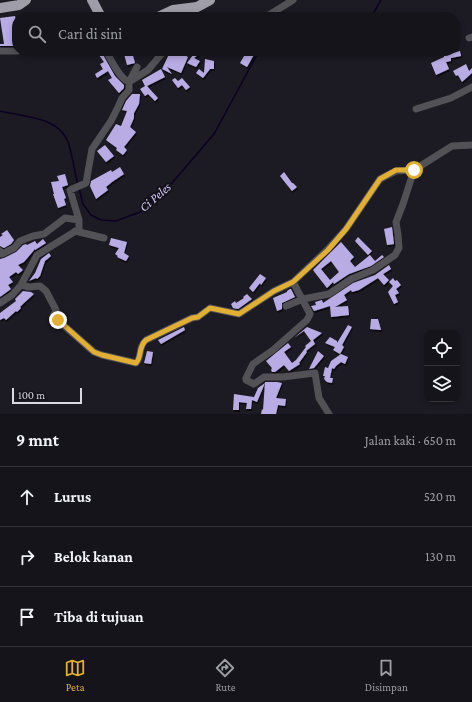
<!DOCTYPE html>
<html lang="id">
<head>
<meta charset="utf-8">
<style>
  :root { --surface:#15141a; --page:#1e1d23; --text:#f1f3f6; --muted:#9d9ea2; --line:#343339; --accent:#e1af34 }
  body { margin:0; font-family:"Crimson Pro",serif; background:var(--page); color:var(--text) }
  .controls { position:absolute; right:12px; bottom:12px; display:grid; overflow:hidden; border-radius:8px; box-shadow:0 2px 6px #0003 }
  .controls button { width:36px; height:36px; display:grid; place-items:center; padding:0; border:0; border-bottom:1px solid var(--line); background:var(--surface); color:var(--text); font:20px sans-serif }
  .scale { position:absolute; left:12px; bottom:10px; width:70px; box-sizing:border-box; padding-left:4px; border:2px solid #dbdae0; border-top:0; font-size:11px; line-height:14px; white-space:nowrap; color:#dbdae0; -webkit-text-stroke:3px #131119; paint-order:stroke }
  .stop { position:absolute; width:12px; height:12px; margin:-9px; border:3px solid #e1af34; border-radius:50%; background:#fff }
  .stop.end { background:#e1af34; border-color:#fff; box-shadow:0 1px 4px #0008 }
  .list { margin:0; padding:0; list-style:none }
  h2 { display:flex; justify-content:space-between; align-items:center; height:52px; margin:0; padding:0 16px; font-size:17px }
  h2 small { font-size:13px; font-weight:400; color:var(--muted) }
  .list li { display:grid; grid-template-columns:26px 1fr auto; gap:12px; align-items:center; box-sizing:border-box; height:60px; padding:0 16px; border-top:1px solid var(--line) }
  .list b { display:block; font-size:15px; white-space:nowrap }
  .list em { font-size:13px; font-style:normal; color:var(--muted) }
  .icon { flex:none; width:22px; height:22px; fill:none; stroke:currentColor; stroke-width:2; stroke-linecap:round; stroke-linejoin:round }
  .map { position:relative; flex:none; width:472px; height:414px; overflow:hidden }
  .search { position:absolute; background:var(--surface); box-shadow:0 2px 6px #0003; left:12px; right:12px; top:12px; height:44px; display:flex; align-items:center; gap:10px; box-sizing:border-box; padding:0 14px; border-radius:16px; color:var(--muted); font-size:15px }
  .sheet { height:232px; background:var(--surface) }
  nav { display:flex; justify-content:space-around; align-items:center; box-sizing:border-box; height:56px; border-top:1px solid var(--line); background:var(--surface); font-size:11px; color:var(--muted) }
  nav a { display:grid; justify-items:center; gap:2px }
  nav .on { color:var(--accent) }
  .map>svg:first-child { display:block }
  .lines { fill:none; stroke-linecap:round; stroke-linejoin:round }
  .stream { stroke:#0d0025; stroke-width:1.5 }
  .building { fill:#b9ace5; fill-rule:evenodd; filter:url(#shadow) }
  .minor { stroke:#525156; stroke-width:7 }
  .highway { stroke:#9f9da8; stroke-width:10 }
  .route { stroke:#e1af34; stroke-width:5 }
  .labels { text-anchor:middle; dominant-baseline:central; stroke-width:4; stroke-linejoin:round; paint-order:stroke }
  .water-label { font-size:13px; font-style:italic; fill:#d7ccfd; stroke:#131119 }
</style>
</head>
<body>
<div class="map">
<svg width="472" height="414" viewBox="0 0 472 414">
  <defs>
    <filter id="shadow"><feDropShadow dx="1" dy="2" stdDeviation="0" flood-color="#0009"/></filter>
  </defs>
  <rect width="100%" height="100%" fill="#1c1a22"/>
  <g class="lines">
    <path class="stream" d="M371,17L381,0
      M0,111C23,117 61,116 69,145C73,158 74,171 78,184
      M79,188L83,204L91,215L101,220L116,221L140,212L172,183L214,134L259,51"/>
  </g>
  <path class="building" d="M15,16L17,25V46H0V44H4L0,18Z
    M180,51H187L183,54L188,57L181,73L167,67L172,74L162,69L170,52L176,55Z
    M196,51H203L194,58L200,61L196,67L187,63Z
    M247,51H256L247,67L240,63Z
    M460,51L461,56L451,58V61L446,62L449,69L436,75L431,63L444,57V56Z
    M132,52L135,63L127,65L124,54Z
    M102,53L115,76L124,85V88L119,93L108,80L112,78L108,71L97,78L95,74L103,69L100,64L104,62L99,55Z
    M205,59L214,61V69H210L203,78L196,73L199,69L204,73Z
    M466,64L469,71L472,68V73L462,82L458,75L456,76L453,71Z
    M161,69L165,77L147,86L158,98L155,101L148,94L145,96L140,89L145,86L142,80Z
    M175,78L178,81L182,78L190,87L186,90L182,85L178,88L172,80Z
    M132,94H140L139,104L134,113V118L130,127L136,132L124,147L127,150L123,155L116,150L117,148L106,140L116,124L121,126L127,111L122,110L126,101Z
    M105,145L114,156L106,162L97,151Z
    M120,167L124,174L112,182L106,187L108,190L96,199L90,186L91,181L111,170L112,172Z
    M284,172L292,183H293L297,187L292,191L280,176Z
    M65,174L68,185L62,187L66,198L64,199L66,205L58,208L53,194H54L51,182L59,181L57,176Z
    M392,227L394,244L387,245L384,229Z
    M7,230L14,240L11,244L4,248L0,246V237L3,235L1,234Z
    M358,237L372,251L368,255L355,241Z
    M111,238L127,242L124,253L129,256L126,261L117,257L118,256L115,254L119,248L109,245Z
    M43,239L46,243L35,250V249L24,262L18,265L23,270L18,274L16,272L9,277L13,282L8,285L11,289L0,297V259L4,258L16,252L23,245L26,244L27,245L35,241L37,244Z
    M341,242L354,257L350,261L355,267L370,255L375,261L382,255L384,257L371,266L349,274L334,284L333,282L327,288L313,270ZM331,261L339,272L330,280L321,269Z
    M49,253L51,256L45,261L40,276L37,279L36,278L29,281L35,273L41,259Z
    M389,265L391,269L383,274L389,280L384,285L378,278L359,290L352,292L351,290L344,295L347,300L335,307L348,306L349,315L331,317L330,306L314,311L311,306L316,305L315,302L322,300L323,303L353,283L375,275Z
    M260,274L266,278L261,285L260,283L253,292L249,288Z
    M393,278L395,281L397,280L401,285L396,289L399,293L395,295L398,302L394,304L388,292L393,286L389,282Z
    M290,289H291L295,297L282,303V309L277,311L273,298L287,292V291Z
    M23,291L31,292L34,294L24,303L20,307L21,308L17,312L16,311L6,320L4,318L0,320V313L16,301L15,299Z
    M247,294L252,299L238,309L233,308L231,304L235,301L236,303L244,298L243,297Z
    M371,319H378L381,330L370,329Z
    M348,325L352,327L342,345L344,347L340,354L333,350L335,347L325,343L330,337L337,341V343Z
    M184,327L185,330L161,344L158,340Z
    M307,327L322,333L313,340L315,344L306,351L307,352L299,363L300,364L289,371L284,365L275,372H272L271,370L272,368L266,361L288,343L291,347L284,352L292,363L296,360L306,347L305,346L311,341L304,331L294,338Z
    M147,351L153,352L151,364L144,363Z
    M318,351L324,356L314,368L309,369Z
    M341,354L348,357L345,364L341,362L336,366L334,369L332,368L330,378H333L332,383L327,382L324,379L325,376H323L325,367L328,368L331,361Z
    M265,382H277L282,383L276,398L286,399L285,406L278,405L276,414H261L262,409L263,410Z
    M265,383L257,402L252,400L251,409H246L247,403L239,402V410H233L234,394L254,397L258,388Z"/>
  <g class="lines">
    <path class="minor" d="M254,17L269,15L293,0
      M469,38L472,37
      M0,51H17
      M106,51C111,60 120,79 129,82L137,67
      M416,109L451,98L472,87
      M75,231L104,238
      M0,251L2,254L14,248L20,241L33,236L44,234L65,218L79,220
      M293,282L310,314L307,320L273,350L253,364L246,378V380L254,384L264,377H283L315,373L319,398L329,414
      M21,285L29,287L40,286L46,291L56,310L53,316L94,352L102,355L136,363C143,356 137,348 146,340L192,318L198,317L210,308L239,314L274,291L293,282L327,250L346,229L380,179L396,171L414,170L452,146L472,145
      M0,303L12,295L21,285L37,255L79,229V220L70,190L86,183L92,149L111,121L118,107L122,98L129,90V82L148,70L164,51
      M286,306L303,299L329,294L351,279L373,270L395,255L399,248L398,235L396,222L403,204L414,170"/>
    <path class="highway" d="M92,0L101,17
      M0,8L19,5L26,0
      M158,17L173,10L197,7L210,0"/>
  </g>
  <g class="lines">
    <path class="route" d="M58,320L94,352L102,355L136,363C142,357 138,347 146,340L192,318L198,317L210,308L239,314L274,291L293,282L328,250L346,229L380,179L396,170H414"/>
  </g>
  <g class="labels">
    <g class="water-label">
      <text transform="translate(155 197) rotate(-41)">Ci Peles</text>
    </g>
  </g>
</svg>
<div class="controls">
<button><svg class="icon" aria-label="locate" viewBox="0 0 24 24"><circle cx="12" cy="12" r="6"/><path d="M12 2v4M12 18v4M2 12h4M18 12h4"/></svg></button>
<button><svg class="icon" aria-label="layers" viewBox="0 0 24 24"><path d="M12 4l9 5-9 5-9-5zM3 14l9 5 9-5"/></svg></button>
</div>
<div class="scale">100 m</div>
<div class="stop" style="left:414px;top:170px"></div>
<div class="stop end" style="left:58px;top:320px"></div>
<div class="search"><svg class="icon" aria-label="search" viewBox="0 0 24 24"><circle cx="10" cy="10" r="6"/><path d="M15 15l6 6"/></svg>Cari di sini</div>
</div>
<section class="sheet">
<h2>9 mnt<small>Jalan kaki · 650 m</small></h2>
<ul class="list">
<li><svg class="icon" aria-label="ahead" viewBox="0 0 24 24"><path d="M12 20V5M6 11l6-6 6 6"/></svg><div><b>Lurus</b></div><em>520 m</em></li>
<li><svg class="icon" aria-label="right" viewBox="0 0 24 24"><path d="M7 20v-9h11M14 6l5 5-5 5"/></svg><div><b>Belok kanan</b></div><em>130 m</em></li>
<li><svg class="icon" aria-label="arrive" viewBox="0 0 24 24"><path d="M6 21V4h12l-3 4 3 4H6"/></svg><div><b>Tiba di tujuan</b></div></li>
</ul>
</section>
<nav>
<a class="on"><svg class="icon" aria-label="map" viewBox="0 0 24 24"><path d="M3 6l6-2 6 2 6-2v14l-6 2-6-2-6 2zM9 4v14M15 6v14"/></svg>Peta</a>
<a><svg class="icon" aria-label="directions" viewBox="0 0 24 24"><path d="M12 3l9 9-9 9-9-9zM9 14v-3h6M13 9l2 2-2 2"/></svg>Rute</a>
<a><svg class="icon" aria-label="saved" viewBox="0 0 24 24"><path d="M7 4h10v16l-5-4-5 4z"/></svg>Disimpan</a>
</nav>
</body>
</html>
